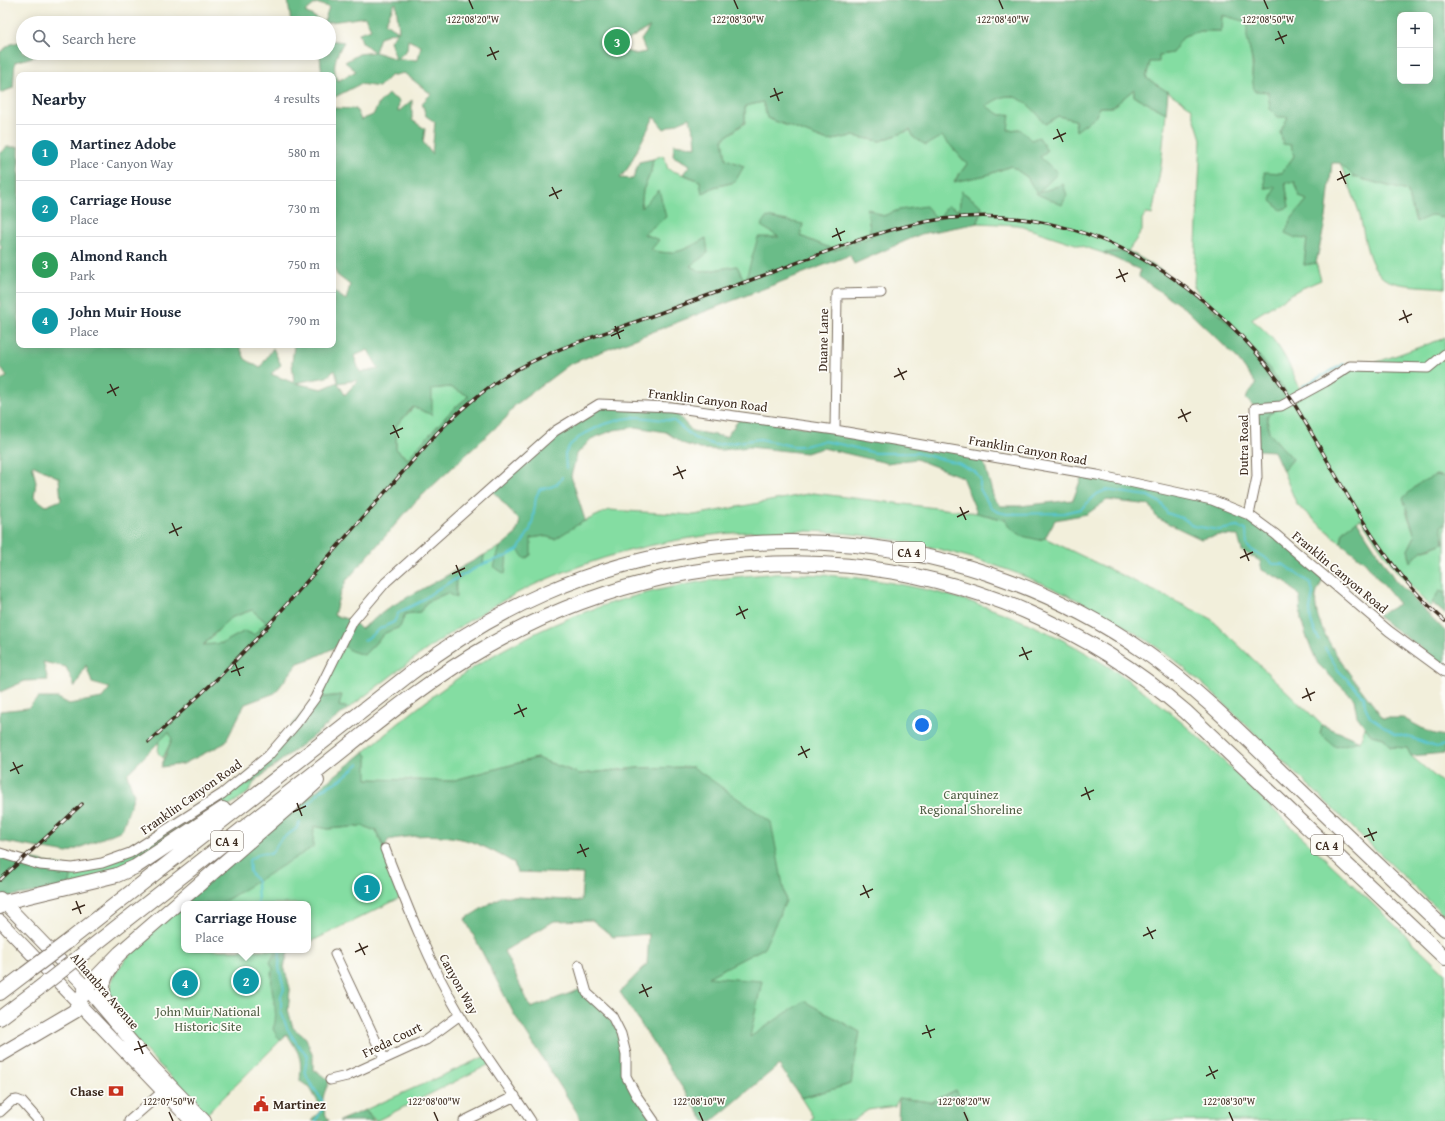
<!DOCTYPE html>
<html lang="en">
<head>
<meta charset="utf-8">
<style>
  :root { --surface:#fff; --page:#f6f6f7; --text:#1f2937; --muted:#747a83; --line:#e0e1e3; --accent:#c8321e }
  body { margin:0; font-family:"Gentium Book Plus",serif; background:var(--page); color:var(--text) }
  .controls { position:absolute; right:12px; top:12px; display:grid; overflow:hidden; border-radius:8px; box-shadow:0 2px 10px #0003 }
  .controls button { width:36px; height:36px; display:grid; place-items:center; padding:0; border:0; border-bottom:1px solid var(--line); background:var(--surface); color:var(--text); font:20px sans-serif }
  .you { position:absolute; left:922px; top:725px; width:14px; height:14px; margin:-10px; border:3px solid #fff; border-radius:50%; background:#1a73e8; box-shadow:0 0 0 6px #1a73e833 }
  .badge { display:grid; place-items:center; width:26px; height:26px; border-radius:50%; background:var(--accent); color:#fff; font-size:13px; font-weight:700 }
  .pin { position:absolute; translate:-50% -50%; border:2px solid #fff; box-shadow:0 1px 4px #0006 }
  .popup { position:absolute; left:181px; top:901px; width:130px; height:52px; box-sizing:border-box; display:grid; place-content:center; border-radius:8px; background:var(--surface); filter:drop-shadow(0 1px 3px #0005); font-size:13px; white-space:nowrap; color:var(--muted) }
  .popup b { font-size:15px; color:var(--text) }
  .popup::after { content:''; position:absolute; left:50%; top:100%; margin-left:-8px; border:8px solid transparent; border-top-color:var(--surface) }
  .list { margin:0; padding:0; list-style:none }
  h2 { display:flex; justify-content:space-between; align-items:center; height:52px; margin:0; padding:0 16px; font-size:17px }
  h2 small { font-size:13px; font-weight:400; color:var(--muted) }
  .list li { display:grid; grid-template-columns:26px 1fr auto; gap:12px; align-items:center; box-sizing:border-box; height:56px; padding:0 16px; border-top:1px solid var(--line) }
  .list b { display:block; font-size:15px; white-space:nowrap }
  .list p { margin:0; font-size:13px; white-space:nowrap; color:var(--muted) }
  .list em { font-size:13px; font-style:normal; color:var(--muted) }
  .icon { flex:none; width:22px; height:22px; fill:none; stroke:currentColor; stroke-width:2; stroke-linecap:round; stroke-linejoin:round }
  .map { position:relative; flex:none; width:1445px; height:1121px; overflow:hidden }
  .search { position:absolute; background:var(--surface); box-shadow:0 2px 10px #0003; left:16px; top:16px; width:320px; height:44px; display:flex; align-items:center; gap:10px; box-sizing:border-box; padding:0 14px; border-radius:22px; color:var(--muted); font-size:15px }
  .panel { position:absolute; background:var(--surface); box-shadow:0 2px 10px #0003; left:16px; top:72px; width:320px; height:276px; border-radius:8px }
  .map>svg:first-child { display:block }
  .green { fill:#84dda2; stroke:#608460 }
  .forest { fill:#6bbc88; stroke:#537353; fill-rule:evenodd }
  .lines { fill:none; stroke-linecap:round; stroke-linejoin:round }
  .stream { stroke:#58c5d1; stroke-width:2 }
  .minor-casing { stroke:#7b6f60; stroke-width:11 }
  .major-casing { stroke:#7b6f60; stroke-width:14 }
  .highway-casing { stroke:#7b6f60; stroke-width:16 }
  .minor { stroke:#fff; stroke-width:9 }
  .major { stroke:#fff; stroke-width:12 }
  .highway { stroke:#fff; stroke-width:14 }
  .rail-casing { stroke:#3b2a1e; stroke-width:3.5 }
  .rail { stroke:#fdfcf7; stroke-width:2; stroke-dasharray:6; stroke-linecap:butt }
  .highway-bridge-casing { stroke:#7b6f60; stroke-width:16; stroke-linecap:butt }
  .highway-bridge { stroke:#fff; stroke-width:14 }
  .ticks { fill:none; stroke:#3b2a1e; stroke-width:1.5 }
  .labels { text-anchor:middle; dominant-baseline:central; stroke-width:3.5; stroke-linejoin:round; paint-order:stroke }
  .shield { fill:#fdfcf7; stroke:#75695f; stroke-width:1 }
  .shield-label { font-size:12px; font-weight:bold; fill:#3b2a1e }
  .street-label { font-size:13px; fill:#3b2a1e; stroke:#fdfcf7 }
  .park-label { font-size:13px; fill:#516046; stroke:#fdfcf7 }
  .poi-label { font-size:13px; font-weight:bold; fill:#3b2a1e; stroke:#fdfcf7; text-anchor:end }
  .ticks-label { font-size:10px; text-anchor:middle; fill:#3b2a1e; stroke:#fdfcf7; stroke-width:3.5; stroke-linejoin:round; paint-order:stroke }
</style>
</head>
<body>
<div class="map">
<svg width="1445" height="1121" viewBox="0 0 1445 1121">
  <rect width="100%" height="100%" fill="#fdfcf7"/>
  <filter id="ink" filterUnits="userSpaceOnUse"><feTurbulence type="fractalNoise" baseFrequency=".025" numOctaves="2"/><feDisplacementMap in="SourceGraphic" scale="8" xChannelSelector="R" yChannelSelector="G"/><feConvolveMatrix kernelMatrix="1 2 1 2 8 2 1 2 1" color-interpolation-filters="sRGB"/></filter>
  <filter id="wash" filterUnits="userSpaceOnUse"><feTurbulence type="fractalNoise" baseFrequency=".012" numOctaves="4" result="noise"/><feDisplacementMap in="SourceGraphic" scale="16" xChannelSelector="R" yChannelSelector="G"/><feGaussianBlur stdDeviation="0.9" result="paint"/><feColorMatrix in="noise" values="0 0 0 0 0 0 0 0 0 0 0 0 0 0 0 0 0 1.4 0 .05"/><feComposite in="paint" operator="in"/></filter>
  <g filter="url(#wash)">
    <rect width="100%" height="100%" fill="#f2efdb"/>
    <path class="green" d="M1222,15L1248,22C1246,42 1254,56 1252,75L1288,117L1291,145L1294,156L1282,173L1265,188L1275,187L1289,207L1285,181L1295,182L1300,197L1307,200L1292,218L1296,238L1307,239L1304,265L1316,263L1321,280L1298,290L1251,319C1280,341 1288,361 1302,394L1350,366H1366L1445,338V477L1436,475L1406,511L1415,536L1408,550L1411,562L1421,551L1433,548L1441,525L1445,523V593L1439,591L1430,607L1394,568L1361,519L1343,531L1341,543L1297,505L1283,471L1293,459L1269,433L1267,416L1281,406L1288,395C1269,368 1248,343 1225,319C1214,307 1202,299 1194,286L1201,139L1191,107L1146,78L1150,62L1159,55L1172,53L1183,36L1200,31H1221Z
      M1134,89V96L1166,113L1161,166L1152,215L1146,213L1142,219V231L1128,251L1103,253L1017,225L978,223L982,206L961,191L959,212L938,220L899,210L883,216L867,208L871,237L835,250L800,236L803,224L780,237L745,282L737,266L702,272L689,266L706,238C686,249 675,257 651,250L644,234L659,191L641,209L643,190L651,172L653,159L663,155L668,169L700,181L702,194L714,187L735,182L726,159L723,139L745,123V106L763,102L767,118L828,141L852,136L880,141L910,130L942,136L967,164L954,181L987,175L1011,166L1027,177L1040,157L1047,151L1031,140L1020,129L1008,130L1001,115L985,106C992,102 1000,96 1008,96C1024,96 1037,112 1045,124L1058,116L1075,120L1076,131L1099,107H1113Z
      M1340,163L1354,177L1408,191L1433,215L1445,218V288C1430,286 1393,287 1382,277C1364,259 1365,231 1358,209C1353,193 1346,178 1340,163Z
      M450,387L470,395L452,410L408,459L396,449V426L431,389Z
      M813,493L977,513L1006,520L1039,540L1045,538L1210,618L1322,725L1320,734L1360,741L1365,727L1371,735L1384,738L1390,747L1407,748L1411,756L1445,785V916C1390,863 1334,810 1279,757C1239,719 1201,678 1155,646C979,524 745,494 547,579C473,611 412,660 349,708L339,706L341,695L315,698L342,644L364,655L385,633L400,627L405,614L420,612L427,602L447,593L456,580L483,564L484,555L500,547L495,567L531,538L544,536L555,539L572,527L609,510L694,515Z
      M768,574C906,571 1036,609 1146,693C1193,729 1234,772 1276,812C1333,866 1389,919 1445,973V1121H967L968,1117L956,1090L931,1102L899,1098L895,1106L868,1110L853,1121H810L813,1117L801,1098L851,1084L749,1038L707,977L764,948L693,767L637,768L580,774L537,758L451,781L366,779L367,756L364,752C403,719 443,686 487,659C574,607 667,581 768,574Z
      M252,610L266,622L254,635L245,631L223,643L203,646L230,618Z
      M169,732L172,739L163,758L158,753L159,742Z
      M255,781L248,793L135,867L69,887L73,868L130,853L222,794Z
      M297,806L307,814L314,826L328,829L363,826L376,831L404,896L308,943V904H184V950H294L288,953L284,967L290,989L288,1010L293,1028L207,1114L139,1044L118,1019L111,1003L110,988L112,979L116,972L129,955L174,911Z
      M488,1055L492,1063L376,1121L365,1110Z"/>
    <path class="forest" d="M288,0H1445V223V218L1433,215L1416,222L1407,191L1354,177L1340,163H1332L1326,218L1316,263L1304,265L1307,239L1296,238L1285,233L1292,218L1307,200L1300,197L1295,182H1285L1289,207L1281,210L1271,201L1275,187L1265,188L1264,172L1282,173L1294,156L1291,145L1283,144L1280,132L1288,117H1278L1270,109L1268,92L1254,91L1252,75L1253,64L1247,37V22L1222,15L1221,31H1200L1184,36L1172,53L1159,55V62H1150L1146,78L1168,92L1166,113L1134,96V89L1113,107H1099L1096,116L1076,131L1075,120L1058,116L1045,124C1037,113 1024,97 1009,96C1001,96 993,102 986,106L1001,115L1010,114L1008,130L1020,129L1031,140L1039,137L1047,151L1040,157L1058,173L1038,193L1063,184L1067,195L1062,205L1037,194L1027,177L1011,166L987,175L954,182L967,164L942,136L926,145L914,138L910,130L880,141L852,136L828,141L767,118L763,102L745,106V122L723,139L726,159L744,166L735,182L714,187L702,194L700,181L683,174L690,165L673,156L674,144L696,147L695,134L689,118L664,129L654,117L628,168L620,178L633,179L639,162L653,159L651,172L643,190L641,208L659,190L666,217L644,234L659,240L651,250C675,257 686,249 706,238L708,253L690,266L702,272L737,266L745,282L758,237H779L761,226L767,217L803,224L800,236L835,250L871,237L867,208L883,216L899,210L926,206L938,220L948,205L959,211L961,191L982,206L978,223L921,234L854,264L850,255L570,364L514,406L506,418L415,502L346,581L339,597L334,615L353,621L361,629L390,607L484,555L483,564L456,580V598L447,593L427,602L420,612L405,614L400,627L385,633L364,655L351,651L342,644L313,658L298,663L275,693L245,704L225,743L183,764L161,767L172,739L169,732L127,774L134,795L122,830L67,853L0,841V711L28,708L38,698H58L69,704L102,698L110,688L92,683L86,665L75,687L66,667L43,662L48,680L25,681L0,692V380L7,377L0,366V249L2,248L0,243V153L7,147H19V345H239L245,359L260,368L273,348L281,365L271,374L294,383L292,363L294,345H333V291L346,300L350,285L337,275L333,266V108L356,109L361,120L373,115L379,103L388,94L399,101L398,112L412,100V120L425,129L423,142L432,154L435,122L426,116L422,103L431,94L404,73L390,76L379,87L360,84L333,98V75H322L320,56L316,53H329V40L344,42C336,55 331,67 338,81L356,71L345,62L359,54L374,52L362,42L359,33L371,29L365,17L324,23H291ZM316,3L329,7L324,22L305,12ZM395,3H396L399,31L385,23ZM1400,15H1430V81H1400ZM650,27L641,40L646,52L635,54L620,49L631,38ZM398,31L390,41L396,59L375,52L380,37ZM408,40L421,46L418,60L397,59L407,50ZM368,350L379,369L360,372L354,356ZM335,370L338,382L322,389L295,383L327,377ZM358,380L345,395L338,383ZM450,387L469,396L452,410L407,459L396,449V426L413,407L432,415V389ZM32,465L59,478L61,500L46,506L34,497L36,482ZM252,610L266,622L254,635L245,631L223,643L203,645L230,618Z
      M23,41V53L43,54L15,62L13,88L0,93V52L11,44Z
      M1128,251C1184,281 1233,320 1271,371C1277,379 1287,389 1288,400L1267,416L1269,433L1293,459L1283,471L1274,451L1256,450L1255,408L1246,399L1248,394L1256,384L1236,357L1187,310L1139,277L1140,270L1103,253Z
      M599,404L671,407L692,431L726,437L741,417L982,455L994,499L1001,506H1020L1073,500L1083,473L1162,488L1249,515L1325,576C1322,582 1317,590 1316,596C1310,631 1363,690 1383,718H1403L1431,733L1445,736V753L1411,756L1407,748L1390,747L1384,738L1371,735L1357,716L1354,699L1318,664L1308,641L1301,620L1300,597L1285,581L1262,570L1260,561L1242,551L1238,536L1219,535L1201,539L1157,518L1150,505L1107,500L1087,514L1055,520L1045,538L1039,540L1022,536L1008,526L1006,520L977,513L962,477L916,459L887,463L823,448L806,453L749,447L722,450L700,449L682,443L666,432L636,427L614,430L591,439L577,454L571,476L585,520L555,539L544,536L531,538V555L525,559L518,550L507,556L505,574L494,567L500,547L516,534L520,521L491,489L555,431Z
      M1436,475L1445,477V523L1441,526L1444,543L1421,551L1411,562L1408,550L1415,536L1403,498L1421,482Z
      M1357,521L1395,580L1445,631V666L1377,616L1399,604L1365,562L1341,543L1343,531Z
      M1439,591L1445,593V614L1432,603Z
      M342,695L339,706L349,708L255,781L222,794L258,765L315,698Z
      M1322,725L1360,741L1336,747L1320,734Z
      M364,752L367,756V779L451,781L537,758L580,774L637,768L693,767L771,822L786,901L764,948L708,977L762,981L750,1037L804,1001L860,1032L851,1084L801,1098L779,1065L712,1121H704L620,992L647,964L649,934L613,937L592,920L554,921L504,951L531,1008L584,988L621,1034L626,1076L654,1121H580L578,1114L514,1014L465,919L502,896L581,901L583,874L517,872L514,863C502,856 488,848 475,843C447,833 417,834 388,840L385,849L376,831L363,826L328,829L314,826L313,847L220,904H184V911H174L297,806Z
      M0,853L73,868L69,887L0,898Z
      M275,950H288L284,967L290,989L288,1010L293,1028L306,1038L313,1057V1070L330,1080C322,1097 319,1104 329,1121H311L322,1109L310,1088L300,1081C302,1056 300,1055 287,1034L281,1040L277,1036L273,1029C281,1011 267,989 273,969L270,962L275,953Z
      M956,1090L968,1118L967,1121H898L899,1098L931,1102Z
      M365,1110L374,1121H339Z"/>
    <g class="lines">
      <path class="stream" d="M1303,386L1344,364
        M566,468L565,454L570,445L582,435L602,425L622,419L638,417L674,421L694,438L715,445L760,439L792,446H804L823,441L844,445L875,453H917L958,463L975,472L980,479V489L991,508L998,512L1007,514L1064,513L1081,509L1097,494L1106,490L1148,496L1161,503L1167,513L1184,519L1193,526L1219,530L1237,527L1246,530L1247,546C1255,554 1265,556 1273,564H1283L1311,584L1313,593L1310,610L1311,622L1319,640
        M364,641L381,628L394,622L399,612L418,603L436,590L483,564L507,556L518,550L530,530L533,519L536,497L540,489C549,488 559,486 562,477
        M1325,648L1338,670L1364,697L1365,706L1370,717L1395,734L1412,738L1436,747L1445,745
        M306,807L321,790L340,780L359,764
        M258,904L257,882L250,872L249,860L261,853L271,854L281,839L296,829L300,822
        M280,950L279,968L284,989L281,996V1011L287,1028L297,1044L308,1056C299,1081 316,1085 324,1105L316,1121"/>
    </g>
  </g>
  <g filter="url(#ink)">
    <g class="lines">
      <g class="minor-casing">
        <path id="minor" d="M835,430L837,294L881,293
          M1249,515L1257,477L1255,408L1281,406L1325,382L1350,366L1428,368L1445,354
          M385,849C407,906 429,963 460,1015C482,1051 508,1086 531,1121
          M0,853L40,865L73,868L102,863L130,853L222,794L268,756L296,724L315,698L353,621L386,582L555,431L599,404L671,407L835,430L1097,475L1212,500L1249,515L1275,534L1389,631L1445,672
          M335,954L384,1058
          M579,965L587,993L612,1016L621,1034L626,1054V1076L636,1095L654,1121
          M330,1080L347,1076L426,1040L460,1015
          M0,1112L12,1101L17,1100L22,1102L39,1121
          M129,1121L168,1087
          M464,1121L515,1096"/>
      </g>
      <g class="major-casing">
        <path id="major" d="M0,898L81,982L154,1068L205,1121
          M0,921L191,1121"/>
      </g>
      <g class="highway-casing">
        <path id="highway" d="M0,907L4,902L17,899L117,875L135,867L223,809
          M66,943L411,673C453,641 497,614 545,593C741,508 970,530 1145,652C1195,687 1237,729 1280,771C1335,824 1390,876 1445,929
          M79,957C157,895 236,834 314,773C370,729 426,681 488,646C717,516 986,540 1186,712L1445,958
          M111,967C96,988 104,1002 116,1022
          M0,993L25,974
          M0,1018L38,989
          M0,1055L75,1011L86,988L120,953L293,803L317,781"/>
      </g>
      <use href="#minor" class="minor"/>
      <use href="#major" class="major"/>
      <use href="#highway" class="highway"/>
      <g class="rail-casing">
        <path id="rail" d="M149,742L219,677L258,637L437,433C458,412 479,393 504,377C541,354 583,340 624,326C669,310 714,293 759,277C818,256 881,227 943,219C1085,200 1218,285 1293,402C1340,478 1376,561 1445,621
          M0,880L82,804"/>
      </g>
      <use href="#rail" class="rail"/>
      <g class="highway-bridge-casing">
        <path id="highway-bridge" d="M25,974L66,943
          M38,989L79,957"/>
      </g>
      <use href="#highway-bridge" class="highway-bridge"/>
    </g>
  </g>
  <path class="ticks" d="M469,0L473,9M734,0L738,9M999,0L1003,9M1264,0L1268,9M1278,31L1284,44M1275,40L1287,35M490,47L496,60M487,56L499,51M774,88L779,101M770,97L783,92M1057,129L1063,142M1053,139L1066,133M1340,171L1346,184M1337,180L1350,174M552,187L558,199M549,196L562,190M836,228L841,241M832,237L845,231M1119,269L1125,282M1116,278L1128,273M1403,310L1408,323M1399,320L1412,314M615,326L620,339M611,336L624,330M898,368L904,380M894,377L907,371M110,384L116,396M107,393L119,387M1181,409L1187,422M1178,418L1191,412M393,425L399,438M390,434L403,428M677,466L683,479M673,475L686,470M960,507L966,520M957,517L969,511M172,523L178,536M169,533L182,527M1244,549L1249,561M1240,558L1253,552M456,565L461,577M452,574L465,568M739,606L745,619M736,615L748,609M1022,647L1028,660M1019,656L1032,651M235,663L240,676M231,672L244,667M1306,688L1311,701M1302,698L1315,692M518,704L524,717M514,714L527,708M801,746L807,758M798,755L810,749M13,762L19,774M10,771L23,765M1085,787L1090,800M1081,796L1094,790M297,803L302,816M293,812L306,806M1368,828L1374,841M1364,837L1377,832M580,844L586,857M577,853L589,848M863,885L869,898M860,895L873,889M76,901L81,914M72,910L85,905M1147,927L1153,939M1143,936L1156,930M359,943L365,955M355,952L368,946M642,984L648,997M639,993L652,987M926,1025L931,1038M922,1034L935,1029M138,1041L143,1054M134,1050L147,1045M1209,1066L1215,1079M1206,1076L1218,1070M169,1112L173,1121M434,1112L438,1121M699,1112L703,1121M964,1112L968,1121M1229,1112L1233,1121"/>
  <defs>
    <g id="bank-bare" transform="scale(1.2)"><path d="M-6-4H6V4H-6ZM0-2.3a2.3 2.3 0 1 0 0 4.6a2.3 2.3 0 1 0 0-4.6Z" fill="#c8321e" stroke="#fdfcf7" stroke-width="2.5" paint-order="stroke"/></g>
    <g id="civic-bare" transform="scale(1.2)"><path d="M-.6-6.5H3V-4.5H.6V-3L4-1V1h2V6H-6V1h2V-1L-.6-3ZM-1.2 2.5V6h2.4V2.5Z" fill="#c8321e" stroke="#fdfcf7" stroke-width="2.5" paint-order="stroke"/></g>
  </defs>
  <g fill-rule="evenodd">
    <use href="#bank-bare" x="116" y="1091"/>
    <use href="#civic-bare" x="261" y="1104"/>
  </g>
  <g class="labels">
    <g class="shield">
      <rect x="893" y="542" width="32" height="20" rx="3"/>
      <rect x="211" y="831" width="32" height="20" rx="3"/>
      <rect x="1311" y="835" width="32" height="20" rx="3"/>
    </g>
    <g class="shield-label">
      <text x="909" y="552">CA 4</text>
      <text x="227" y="841">CA 4</text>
      <text x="1327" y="845">CA 4</text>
    </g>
    <g class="street-label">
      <text transform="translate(823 340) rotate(-89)">Duane Lane</text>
      <text transform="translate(708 400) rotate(7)">Franklin Canyon Road</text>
      <text transform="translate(1243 445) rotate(-90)">Dutra Road</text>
      <text transform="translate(1028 450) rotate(10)">Franklin Canyon Road</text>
      <text transform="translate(1340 572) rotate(40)">Franklin Canyon Road</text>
      <text transform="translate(191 797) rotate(-35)">Franklin Canyon Road</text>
      <text transform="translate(459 984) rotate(61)">Canyon Way</text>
      <text transform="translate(105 991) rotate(49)">Alhambra Avenue</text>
      <text transform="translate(392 1040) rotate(-26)">Freda Court</text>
    </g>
    <g class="park-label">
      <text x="971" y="794">Carquinez<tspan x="971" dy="15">Regional Shoreline</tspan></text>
      <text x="208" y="1011">John Muir National<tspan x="208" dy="15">Historic Site</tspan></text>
    </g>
    <g class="poi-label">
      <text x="104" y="1091">Chase</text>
      <text x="273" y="1104" text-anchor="start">Martinez</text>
    </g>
  </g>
  <g class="ticks-label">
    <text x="473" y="23">122°08'20"W</text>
    <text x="738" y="23">122°08'30"W</text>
    <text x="1003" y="23">122°08'40"W</text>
    <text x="1268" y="23">122°08'50"W</text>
    <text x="169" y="1105">122°07'50"W</text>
    <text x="434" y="1105">122°08'00"W</text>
    <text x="699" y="1105">122°08'10"W</text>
    <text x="964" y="1105">122°08'20"W</text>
    <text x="1229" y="1105">122°08'30"W</text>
  </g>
</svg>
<div class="controls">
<button>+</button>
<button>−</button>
</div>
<div class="you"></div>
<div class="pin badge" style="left:367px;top:888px;background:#0f9aa8">1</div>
<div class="pin badge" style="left:246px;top:981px;background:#0f9aa8">2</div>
<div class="popup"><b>Carriage House</b>Place</div>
<div class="pin badge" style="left:617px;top:42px;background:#2e9e5b">3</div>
<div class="pin badge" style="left:185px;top:983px;background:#0f9aa8">4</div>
<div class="search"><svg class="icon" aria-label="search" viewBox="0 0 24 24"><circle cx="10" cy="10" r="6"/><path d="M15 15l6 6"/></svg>Search here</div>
<section class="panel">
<h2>Nearby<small>4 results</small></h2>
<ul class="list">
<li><span class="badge" style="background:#0f9aa8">1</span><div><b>Martinez Adobe</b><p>Place · Canyon Way</p></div><em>580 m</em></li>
<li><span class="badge" style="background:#0f9aa8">2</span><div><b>Carriage House</b><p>Place</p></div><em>730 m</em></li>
<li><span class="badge" style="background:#2e9e5b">3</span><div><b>Almond Ranch</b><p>Park</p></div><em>750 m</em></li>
<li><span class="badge" style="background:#0f9aa8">4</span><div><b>John Muir House</b><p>Place</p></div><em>790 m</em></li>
</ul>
</section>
</div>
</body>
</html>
